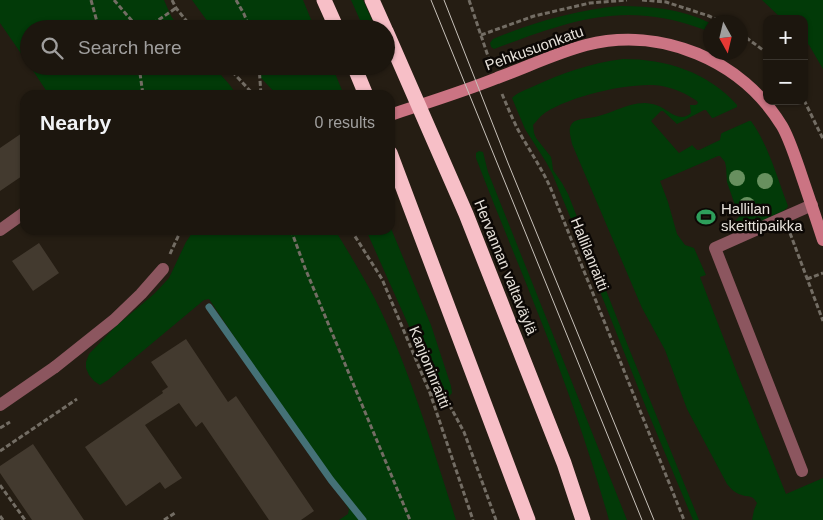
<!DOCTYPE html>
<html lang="en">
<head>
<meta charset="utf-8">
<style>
  :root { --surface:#1c160e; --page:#29231c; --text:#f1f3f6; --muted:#a09f9e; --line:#3a352e }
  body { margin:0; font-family:Arial,sans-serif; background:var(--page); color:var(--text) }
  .controls { position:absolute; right:15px; top:15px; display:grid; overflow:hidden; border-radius:10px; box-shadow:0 1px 4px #0004 }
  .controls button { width:45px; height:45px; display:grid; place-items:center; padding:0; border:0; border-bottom:1px solid var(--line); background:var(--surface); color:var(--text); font:25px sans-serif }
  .compass { position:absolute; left:703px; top:15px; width:45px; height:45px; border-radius:50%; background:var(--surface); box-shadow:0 1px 4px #0004; rotate:172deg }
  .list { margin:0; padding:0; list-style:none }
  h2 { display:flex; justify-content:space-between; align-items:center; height:65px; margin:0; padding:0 20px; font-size:21px }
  h2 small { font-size:16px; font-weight:400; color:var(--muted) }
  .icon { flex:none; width:28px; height:28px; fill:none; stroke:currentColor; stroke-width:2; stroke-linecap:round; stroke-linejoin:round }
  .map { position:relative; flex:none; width:823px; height:520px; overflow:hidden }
  .search { position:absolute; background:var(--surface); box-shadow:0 1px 4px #0004; left:20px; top:20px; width:375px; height:55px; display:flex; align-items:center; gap:12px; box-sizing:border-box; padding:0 18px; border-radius:28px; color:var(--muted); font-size:19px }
  .panel { position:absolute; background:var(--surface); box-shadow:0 1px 4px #0004; left:20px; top:90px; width:375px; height:145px; border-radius:15px }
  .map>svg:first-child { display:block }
  .green { fill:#023a08 }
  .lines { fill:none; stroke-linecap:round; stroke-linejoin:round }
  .stream { stroke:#457177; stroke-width:7 }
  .building { fill:#433a2f }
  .path { stroke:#736d64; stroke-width:3; stroke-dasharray:5 2.5; stroke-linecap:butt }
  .lane { stroke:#8c565f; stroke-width:12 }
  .street { stroke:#8c565f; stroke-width:12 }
  .secondary { stroke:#cb7483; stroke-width:12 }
  .highway { stroke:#f7bfc7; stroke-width:15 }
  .tram { stroke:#c8c2bb; stroke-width:1 }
  .tree { fill:#68905f }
  .labels { text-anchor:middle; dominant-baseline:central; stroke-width:5; stroke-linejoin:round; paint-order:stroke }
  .street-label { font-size:15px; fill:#e6e1da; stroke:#0c0805 }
  .poi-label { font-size:15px; fill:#e6e1da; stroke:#0c0805; text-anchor:start }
</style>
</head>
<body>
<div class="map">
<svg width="823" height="520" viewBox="0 0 823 520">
  <rect width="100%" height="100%" fill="#251d13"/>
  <path class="green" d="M0,0H164L171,16L180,29H29V65L0,23Z
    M192,0H303L315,29H213Z
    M351,0H363L376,29H364Z
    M762,0H823V69L809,45L804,40V19H782Z
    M620,6C651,6 682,9 710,23V32C690,24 669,18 647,16C594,10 543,31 494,49L491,47L490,43L493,39C534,22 576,10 620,6Z
    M623,59C666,59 708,72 737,105V107L713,118H712L706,110H704L677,124L663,111H661L651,121L679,153L691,146L692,145L697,150H699L720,140L721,134L722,133L749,121H751C769,146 777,178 788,206L787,208L783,211C767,218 749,229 732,232L730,230L729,224L736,220L739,217L727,182L726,167L725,162L720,156H718L660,181L668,202L677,234L685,245L694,248L706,275L700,277L737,373L786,494L823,478V520H752L754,510L757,503C752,494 749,498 742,495C735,493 731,489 727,484L687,409L665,350L642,308L572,144C571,138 568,130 571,125C574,119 583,119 589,118C608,116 625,103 645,103C648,103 653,104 656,105C668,109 679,124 691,113L690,105H696L698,103L697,101C685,93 676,89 662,86C632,81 564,97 541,116C538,119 536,122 533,125L534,133L536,138L551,157L552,162L553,170L562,183L568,194L628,346L699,520H693L647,410L576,231L552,173L546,162L525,129L512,98C517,93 525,90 532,87C562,73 591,63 623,59Z
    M30,66H213L229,84L237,95H49Z
    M250,66H332L344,95H277Z
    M479,151L483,152L488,172L627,520H609C590,453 567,386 541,321C520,267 497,213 476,158V153Z
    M390,226L431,325L451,386L452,393C446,402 438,398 432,391L412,333L366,230H390Z
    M194,230H335C349,253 363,276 375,299C410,369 432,446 456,520H339L348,514L349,509L209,299L204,300L108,380L100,385L94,381L89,375L86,368V362L89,354L114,328L155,293L169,278L186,242Z"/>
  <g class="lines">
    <path class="stream" d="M209,307L331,480L363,520"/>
  </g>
  <path class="building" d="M25,131V174L0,191V148Z
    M39,243L59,273L33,291L12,261Z
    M186,339L228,402L236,396L314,511L301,520H269L202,422L196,427L179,403L145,425L182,478L165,489L160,482L126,506L85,447L163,393L162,391L168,387L151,362Z
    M33,444L84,520H32L0,473V466Z"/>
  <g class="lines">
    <path class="path" d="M91,0L99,29
      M114,0L139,29L157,21L176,8
      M172,0L176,8L193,29
      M236,0L244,14L250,29
      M469,0L490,62
      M642,0L666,2L709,16L723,22
      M740,33L767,53
      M481,35L534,16L590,3L627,0
      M139,66L143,95
      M227,66L254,95
      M259,66L261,95
      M502,94C508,108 514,123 522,137C532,154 543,171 551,189L684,520
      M804,100L823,139
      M291,230L305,268L410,520
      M351,230L382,279L430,393L473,520
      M790,233L823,321
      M170,254L181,230
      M807,279L823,273
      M430,393L450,406L464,432L496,520
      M0,428L10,422
      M0,451L77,399
      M0,485L25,520
      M0,516L3,520
      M164,520L175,513"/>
    <path class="lane" d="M55,367L114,320L141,294L163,269
      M802,471L715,248L812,205"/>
    <path class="street" d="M0,230L24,213
      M0,405L55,367"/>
    <path class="secondary" d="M390,115C426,103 462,92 497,78C527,67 556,53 586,45C661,26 742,60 782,126C789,138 794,154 799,168C807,192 815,215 823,240"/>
    <path class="highway" d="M324,0L337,29
      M372,0L385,29
      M386,31L466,214L564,463L583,520
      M354,66L366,95
      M390,153L528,520"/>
    <path class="tram" d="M431,0L642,520
      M444,0L508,163L654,520"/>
  </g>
  <g class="tree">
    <circle cx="737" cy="178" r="8"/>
    <circle cx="765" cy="181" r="8"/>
    <circle cx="747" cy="205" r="8"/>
  </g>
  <defs>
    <g id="stadium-bare" transform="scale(1.5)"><path d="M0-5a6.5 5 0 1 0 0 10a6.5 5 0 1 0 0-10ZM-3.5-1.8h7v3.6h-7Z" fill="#2e9e5b" stroke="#0c0805" stroke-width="2.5" paint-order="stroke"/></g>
  </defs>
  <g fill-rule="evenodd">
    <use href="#stadium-bare" x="706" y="217"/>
  </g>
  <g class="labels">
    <g class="street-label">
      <text transform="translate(534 48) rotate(-20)">Pehkusuonkatu</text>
      <text transform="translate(590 254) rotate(68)">Hallilanraitti</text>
      <text transform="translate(506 267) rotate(68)">Hervannan valtaväylä</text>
      <text transform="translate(430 367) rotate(68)">Kanjoninraitti</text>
    </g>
    <g class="poi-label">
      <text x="721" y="208">Hallilan<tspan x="721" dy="17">skeittipaikka</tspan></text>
    </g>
  </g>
</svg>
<div class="controls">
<button>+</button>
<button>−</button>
</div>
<svg class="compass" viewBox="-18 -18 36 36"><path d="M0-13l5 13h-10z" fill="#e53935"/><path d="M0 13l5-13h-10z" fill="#a09f9e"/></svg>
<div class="search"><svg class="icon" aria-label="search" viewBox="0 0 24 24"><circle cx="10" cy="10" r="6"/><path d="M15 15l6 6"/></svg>Search here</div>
<section class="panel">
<h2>Nearby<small>0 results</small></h2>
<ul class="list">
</ul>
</section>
</div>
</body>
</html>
